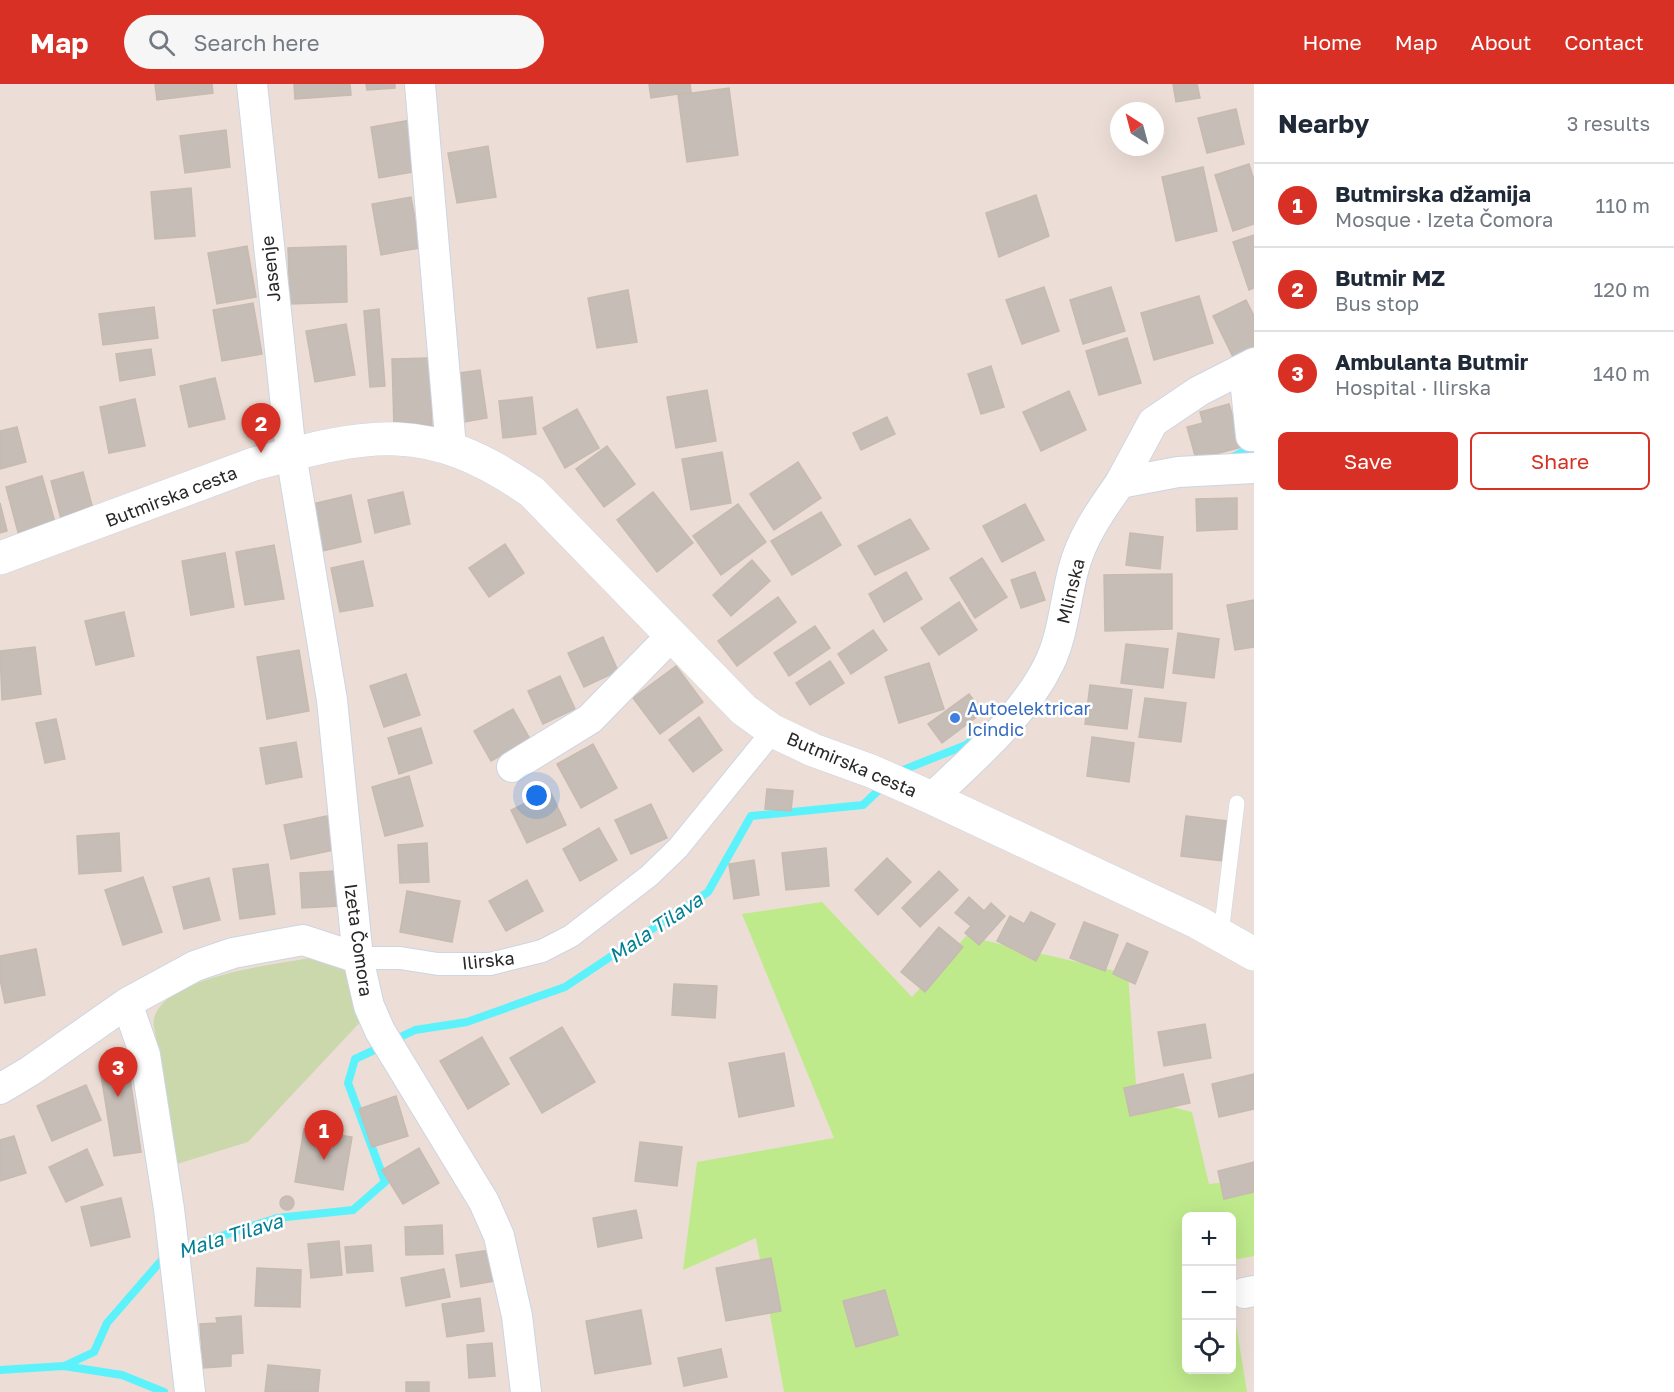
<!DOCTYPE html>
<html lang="en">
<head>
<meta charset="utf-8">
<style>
  :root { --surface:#fff; --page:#f6f6f7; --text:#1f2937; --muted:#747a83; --line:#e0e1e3; --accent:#d93025 }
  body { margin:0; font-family:"Golos Text",sans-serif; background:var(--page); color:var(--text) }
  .controls { position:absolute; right:18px; bottom:18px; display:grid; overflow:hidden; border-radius:9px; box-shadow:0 6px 24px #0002 }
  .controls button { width:54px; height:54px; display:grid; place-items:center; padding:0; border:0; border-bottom:2px solid var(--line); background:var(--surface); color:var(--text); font:30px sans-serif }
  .compass { position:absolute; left:1110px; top:18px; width:54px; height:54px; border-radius:50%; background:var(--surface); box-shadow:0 6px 24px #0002; rotate:324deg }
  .you { position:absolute; left:537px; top:712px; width:21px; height:21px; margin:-15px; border:4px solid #fff; border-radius:50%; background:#1a73e8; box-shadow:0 0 0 9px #1a73e833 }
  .badge { display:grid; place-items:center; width:39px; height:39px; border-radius:50%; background:var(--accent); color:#fff; font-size:20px; font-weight:700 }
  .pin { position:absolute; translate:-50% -50px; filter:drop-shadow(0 2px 3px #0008) }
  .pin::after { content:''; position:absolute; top:32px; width:21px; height:18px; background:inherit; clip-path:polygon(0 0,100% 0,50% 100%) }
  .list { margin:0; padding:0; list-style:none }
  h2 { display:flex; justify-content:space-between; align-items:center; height:78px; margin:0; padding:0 24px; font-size:26px }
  h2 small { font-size:20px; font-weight:400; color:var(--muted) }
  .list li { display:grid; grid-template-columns:39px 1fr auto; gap:18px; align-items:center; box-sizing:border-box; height:84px; padding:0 24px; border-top:2px solid var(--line) }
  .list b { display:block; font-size:22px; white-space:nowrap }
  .list p { margin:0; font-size:20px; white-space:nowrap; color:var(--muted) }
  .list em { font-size:20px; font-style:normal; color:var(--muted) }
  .actions { display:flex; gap:12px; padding:18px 24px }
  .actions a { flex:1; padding:14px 0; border:2px solid var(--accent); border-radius:9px; text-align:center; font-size:21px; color:var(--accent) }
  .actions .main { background:var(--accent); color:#fff }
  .icon { flex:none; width:33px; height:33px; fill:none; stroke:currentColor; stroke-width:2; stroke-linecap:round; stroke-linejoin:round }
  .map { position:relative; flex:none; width:1254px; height:1308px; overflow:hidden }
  header { display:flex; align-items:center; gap:36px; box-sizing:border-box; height:84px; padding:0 30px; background:var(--accent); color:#fff }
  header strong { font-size:28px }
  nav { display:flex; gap:33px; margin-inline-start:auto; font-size:21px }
  .search { width:420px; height:54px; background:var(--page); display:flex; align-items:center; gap:15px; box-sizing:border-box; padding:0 21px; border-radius:33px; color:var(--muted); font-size:22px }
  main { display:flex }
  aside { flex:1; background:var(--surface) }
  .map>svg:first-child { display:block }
  .green { fill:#bfea8c }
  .cemetery { fill:#cad8ab }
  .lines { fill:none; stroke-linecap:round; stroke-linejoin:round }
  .stream { stroke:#5cf2fc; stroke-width:8 }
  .building { fill:#c6bdb6; stroke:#c7bab0; stroke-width:1.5 }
  .service-casing { stroke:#ccd5e3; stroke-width:16 }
  .pedestrian-casing { stroke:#ccd5e3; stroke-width:24 }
  .minor-casing { stroke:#ccd5e3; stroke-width:32 }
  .tertiary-casing { stroke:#ccd5e3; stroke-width:34 }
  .service { stroke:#fff; stroke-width:15 }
  .pedestrian { stroke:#fff; stroke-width:22 }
  .minor { stroke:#fff; stroke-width:30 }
  .tertiary { stroke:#fff; stroke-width:33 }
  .shop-dot { fill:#3f7fe0; stroke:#fff; stroke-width:2 }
  .labels { text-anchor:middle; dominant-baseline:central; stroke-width:5; stroke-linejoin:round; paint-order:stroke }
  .street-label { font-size:18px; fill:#272727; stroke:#fff }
  .shop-label { font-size:18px; fill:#366cbe; stroke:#fff; text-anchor:start }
  .water-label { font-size:20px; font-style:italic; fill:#027f94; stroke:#fff }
</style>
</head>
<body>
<header>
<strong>Map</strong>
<div class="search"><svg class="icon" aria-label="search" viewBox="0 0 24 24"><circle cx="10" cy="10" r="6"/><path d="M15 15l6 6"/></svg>Search here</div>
<nav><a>Home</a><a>Map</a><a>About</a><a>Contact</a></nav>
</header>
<main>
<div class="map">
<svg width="1254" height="1308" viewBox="0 0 1254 1308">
  <rect width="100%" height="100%" fill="#ecded6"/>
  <path class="green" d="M822,818L912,913L966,852L1128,890L1137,1014L1192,1028L1209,1100L1254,1095V1172L1232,1176V1132H1186V1286H1232V1216L1247,1308H784L756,1154L683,1186L697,1078L834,1054L742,830Z"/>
  <path class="cemetery" d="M316,873L344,880L364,934L248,1058L177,1080L155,948C154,944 153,938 154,934C166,891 279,880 316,873Z"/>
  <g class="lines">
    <path class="stream" d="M1231,374L1254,362
      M898,688L966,661L972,656
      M394,956L415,946L467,938L565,903L708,808L751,732L863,721L883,702
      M181,1165L277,1134L353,1126L385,1098L348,999L355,975L383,962
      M64,1282L94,1268L107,1239L167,1170
      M0,1286L64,1282L122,1291L164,1308"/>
  </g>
  <path class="building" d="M155,0H212L213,9L157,16Z
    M294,0H350L351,11L295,15Z
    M366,0H395V4L367,6Z
    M649,0H690L691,8L651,14Z
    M1173,0H1197L1200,14L1176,18Z
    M729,4L738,71L687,78L678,11Z
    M1236,25L1244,60L1207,69L1198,34Z
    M410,36L419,87L379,94L371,43Z
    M226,46L230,83L185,89L180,52Z
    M488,62L496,113L457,119L448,69Z
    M1249,80L1254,96V140L1233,147L1215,91Z
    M1203,83L1217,147L1176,157L1162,93Z
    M191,104L195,152L155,155L151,108Z
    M1036,111L1049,152L999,173L986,129Z
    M411,113L420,164L381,171L372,120Z
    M1254,151V204L1249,206L1233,158Z
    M247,162L256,213L217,220L208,169Z
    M346,162L347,218L290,220L288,164Z
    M1044,203L1059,247L1022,260L1006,216Z
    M1111,203L1125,247L1083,260L1070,216Z
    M628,206L637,258L597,264L588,214Z
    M1199,212L1213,259L1154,276L1141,229Z
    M1246,216L1254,232V262L1233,273L1213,232Z
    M253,219L262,270L222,277L213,226Z
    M154,223L158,254L103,261L99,230Z
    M379,225L385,302L370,303L364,227Z
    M346,240L355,291L315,298L306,247Z
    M1127,254L1141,299L1099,311L1086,267Z
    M151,265L155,291L120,297L116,270Z
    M430,274L432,342L394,343L392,275Z
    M991,282L1004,323L981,330L968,290Z
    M480,286L487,334L459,339L452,290Z
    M215,294L225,335L189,343L180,302Z
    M707,306L716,357L676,364L667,313Z
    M1069,307L1086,346L1041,367L1023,328Z
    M532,313L536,350L503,354L499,317Z
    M135,315L145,362L109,369L100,323Z
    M1229,320L1242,363L1196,375L1187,343L1203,339L1200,328Z
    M577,325L599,364L565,384L543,344Z
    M887,333L895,350L861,366L853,349Z
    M17,343L26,378L0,385V347Z
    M607,362L635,400L604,423L576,385Z
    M722,368L731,419L691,426L682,375Z
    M798,378L821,414L774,446L750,410Z
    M83,388L93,425L61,435L51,397Z
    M42,392L56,442L19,452L6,403Z
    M403,408L410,440L375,449L368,416Z
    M653,408L693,459L657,488L617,436Z
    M351,411L361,458L322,467L312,420Z
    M1237,414V445L1197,447L1196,415Z
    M0,419L7,447L0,449Z
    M738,420L766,458L721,491L693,452Z
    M1025,420L1044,456L1002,478L983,442Z
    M821,428L841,461L792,491L771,457Z
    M910,435L929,465L875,491L858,462Z
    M1130,449L1163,453L1160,485L1126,481Z
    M505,460L524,489L489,513L469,484Z
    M274,461L284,515L245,521L236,468Z
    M225,469L234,523L191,531L182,477Z
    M982,474L1007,513L975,534L950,494Z
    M752,476L770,497L731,532L713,511Z
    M363,477L373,522L340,528L331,484Z
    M906,488L922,515L884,538L869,510Z
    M1035,488L1045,516L1021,524L1011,496Z
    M1172,490V545L1105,547L1104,491Z
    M778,513L796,538L737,582L718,557Z
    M1254,516V563L1235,566L1227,521Z
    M959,518L977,546L939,571L921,544Z
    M124,528L134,572L96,581L85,537Z
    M815,542L830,564L789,592L774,569Z
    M873,546L887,566L851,590L838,570Z
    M1178,549L1219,555L1214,594L1173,589Z
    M603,553L618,587L584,603L568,569Z
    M1126,560L1168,565L1163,604L1121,599Z
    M35,563L41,610L2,616L0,567Z
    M299,566L309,627L267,635L257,573Z
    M830,577L844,599L810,621L796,599Z
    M929,579L944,625L899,639L885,593Z
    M676,582L703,618L660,650L633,614Z
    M406,590L420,631L384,643L370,602Z
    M560,592L575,625L543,640L528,607Z
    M1090,601L1132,606L1127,645L1085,640Z
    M969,610L983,628L942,659L928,640Z
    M1145,614L1186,619L1181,658L1139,653Z
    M513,625L530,655L491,677L474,647Z
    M699,633L722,666L693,688L669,656Z
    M56,635L65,675L45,679L36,639Z
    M421,644L432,679L399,690L388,654Z
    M1092,653L1134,659L1129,698L1087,692Z
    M296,658L302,693L266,700L260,664Z
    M593,660L617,704L581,724L557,680Z
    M409,692L423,742L385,752L372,703Z
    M767,705L793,707L791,727L765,725Z
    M550,707L566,741L527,759L511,726Z
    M651,720L667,754L631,770L615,736Z
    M327,732L334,766L291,775L284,741Z
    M1186,732L1227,737L1223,777L1181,772Z
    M599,744L617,776L580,797L563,765Z
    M119,749L121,787L79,790L77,752Z
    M427,759L429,798L400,799L398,761Z
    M826,764L829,802L786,806L782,769Z
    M887,774L911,798L878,831L855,806Z
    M754,776L759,811L734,815L729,780Z
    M268,780L275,830L240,835L233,785Z
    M336,787L339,822L302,824L300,789Z
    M939,787L958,806L920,843L902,824Z
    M143,793L162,848L123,861L105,806Z
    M209,794L220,836L184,845L173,803Z
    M527,796L543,827L506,847L489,817Z
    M407,807L460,817L452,858L400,848Z
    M969,813L984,827L991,819L1005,832L979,861L965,849L971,842L955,829Z
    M1031,828L1055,840L1036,877L997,857L1010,832L1024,840Z
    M1084,838L1118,851L1105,887L1070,874Z
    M939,843L963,863L925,908L901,888Z
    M1127,859L1148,868L1135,900L1113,890Z
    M36,865L45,911L5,919L0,895V872Z
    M674,900L717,902L715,934L672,931Z
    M1205,940L1211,974L1164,982L1158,948Z
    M562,943L595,998L542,1029L510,974Z
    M482,953L509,1000L468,1025L440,977Z
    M784,969L794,1022L739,1033L729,979Z
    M129,987L141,1068L114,1072L101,991Z
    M1183,990L1190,1019L1130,1032L1124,1004Z
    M1254,990V1025L1219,1033L1212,1000Z
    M86,1001L101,1036L52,1057L37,1022Z
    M396,1012L408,1052L372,1063L359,1025Z
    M304,1045L352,1053L343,1106L295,1098Z
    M14,1052L26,1089L0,1097V1056Z
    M640,1058L682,1063L677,1102L635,1097Z
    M419,1064L439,1099L403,1120L382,1086Z
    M87,1065L103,1101L66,1118L49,1083Z
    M1254,1078V1108L1224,1115L1218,1087Z
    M280 1119a7 7 0 1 1 14 0a7 7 0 1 1-14 0Z
    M121,1114L130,1153L91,1162L81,1123Z
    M636,1126L642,1154L598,1163L593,1134Z
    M442,1141L443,1170L406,1171L405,1143Z
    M339,1157L342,1191L311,1194L308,1160Z
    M371,1161L373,1187L347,1189L345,1163Z
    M490,1166L495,1197L461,1203L456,1171Z
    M771,1174L781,1227L726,1237L716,1184Z
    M257,1184L301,1186L300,1223L255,1222Z
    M444,1185L450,1213L406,1222L401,1194Z
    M885,1206L898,1251L856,1263L843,1217Z
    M480,1214L484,1247L447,1253L442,1220Z
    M641,1226L651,1280L595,1290L586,1237Z
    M241,1232L243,1269L231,1270V1282L203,1284L200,1240L217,1239L216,1234Z
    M492,1259L495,1292L469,1294L467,1261Z
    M721,1265L727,1293L684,1302L678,1274Z
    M268,1281L320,1286L318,1308H265Z
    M406,1298H429V1308H406Z"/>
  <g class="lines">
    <g class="service-casing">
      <path id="service" d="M1221,850L1237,719"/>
    </g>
    <g class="pedestrian-casing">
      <path id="pedestrian" d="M358,874H400L438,880H490L542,867L571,852L649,792L678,764L773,647"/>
    </g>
    <g class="minor-casing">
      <path id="minor" d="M252,0L291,370L332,616L358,874L369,922L380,947L484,1118L499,1152L517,1232L526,1308
        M420,0L451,364
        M1244,286L1251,352
        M1120,399L1153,338L1199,307L1254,279
        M512,683L590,635L672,551
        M932,714C974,673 1023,633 1049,580C1063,551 1065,518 1073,487C1081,454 1101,426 1120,399L1178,388L1254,384
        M127,919L145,971L169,1125L190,1308
        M0,1005L30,987L127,919L195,882L233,869L303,856L358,874
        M1244,1209L1254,1207"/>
    </g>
    <g class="tertiary-casing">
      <path id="tertiary" d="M0,474L254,380C371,349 427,335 532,408L744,626L773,647L813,666L871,687L932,714L1197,838L1254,870"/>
    </g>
    <use href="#service" class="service"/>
    <use href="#pedestrian" class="pedestrian"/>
    <use href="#minor" class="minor"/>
    <use href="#tertiary" class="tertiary"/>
  </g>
  <circle class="shop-dot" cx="955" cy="634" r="6"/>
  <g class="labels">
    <g class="street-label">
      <text transform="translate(270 185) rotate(-96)">Jasenje</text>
      <text transform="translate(171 412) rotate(-21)">Butmirska cesta</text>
      <text transform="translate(1070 507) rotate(-76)">Mlinska</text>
      <text transform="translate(852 680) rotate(23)">Butmirska cesta</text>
      <text transform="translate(359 856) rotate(82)">Izeta Čomora</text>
      <text transform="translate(488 876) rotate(-6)">Ilirska</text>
    </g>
    <g class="shop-label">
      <text x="967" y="624">Autoelektricar<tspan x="967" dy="21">Icindic</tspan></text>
    </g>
    <g class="water-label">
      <text transform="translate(655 843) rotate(-34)">Mala Tilava</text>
      <text transform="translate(230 1151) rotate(-17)">Mala Tilava</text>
    </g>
  </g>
</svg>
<div class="controls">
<button>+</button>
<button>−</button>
<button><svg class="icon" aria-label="locate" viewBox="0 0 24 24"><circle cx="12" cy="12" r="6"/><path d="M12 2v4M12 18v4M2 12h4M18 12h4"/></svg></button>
</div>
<svg class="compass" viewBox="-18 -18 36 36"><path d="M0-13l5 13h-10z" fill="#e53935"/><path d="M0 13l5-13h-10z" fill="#747a83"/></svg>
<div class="you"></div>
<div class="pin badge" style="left:324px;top:1076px">1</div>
<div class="pin badge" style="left:261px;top:369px">2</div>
<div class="pin badge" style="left:118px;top:1013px">3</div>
</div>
<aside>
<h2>Nearby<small>3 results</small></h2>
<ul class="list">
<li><span class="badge">1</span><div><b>Butmirska džamija</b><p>Mosque · Izeta Čomora</p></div><em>110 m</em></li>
<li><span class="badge">2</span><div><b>Butmir MZ</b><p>Bus stop</p></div><em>120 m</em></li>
<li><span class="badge">3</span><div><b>Ambulanta Butmir</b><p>Hospital · Ilirska</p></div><em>140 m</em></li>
</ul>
<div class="actions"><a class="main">Save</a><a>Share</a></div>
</aside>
</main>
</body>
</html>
